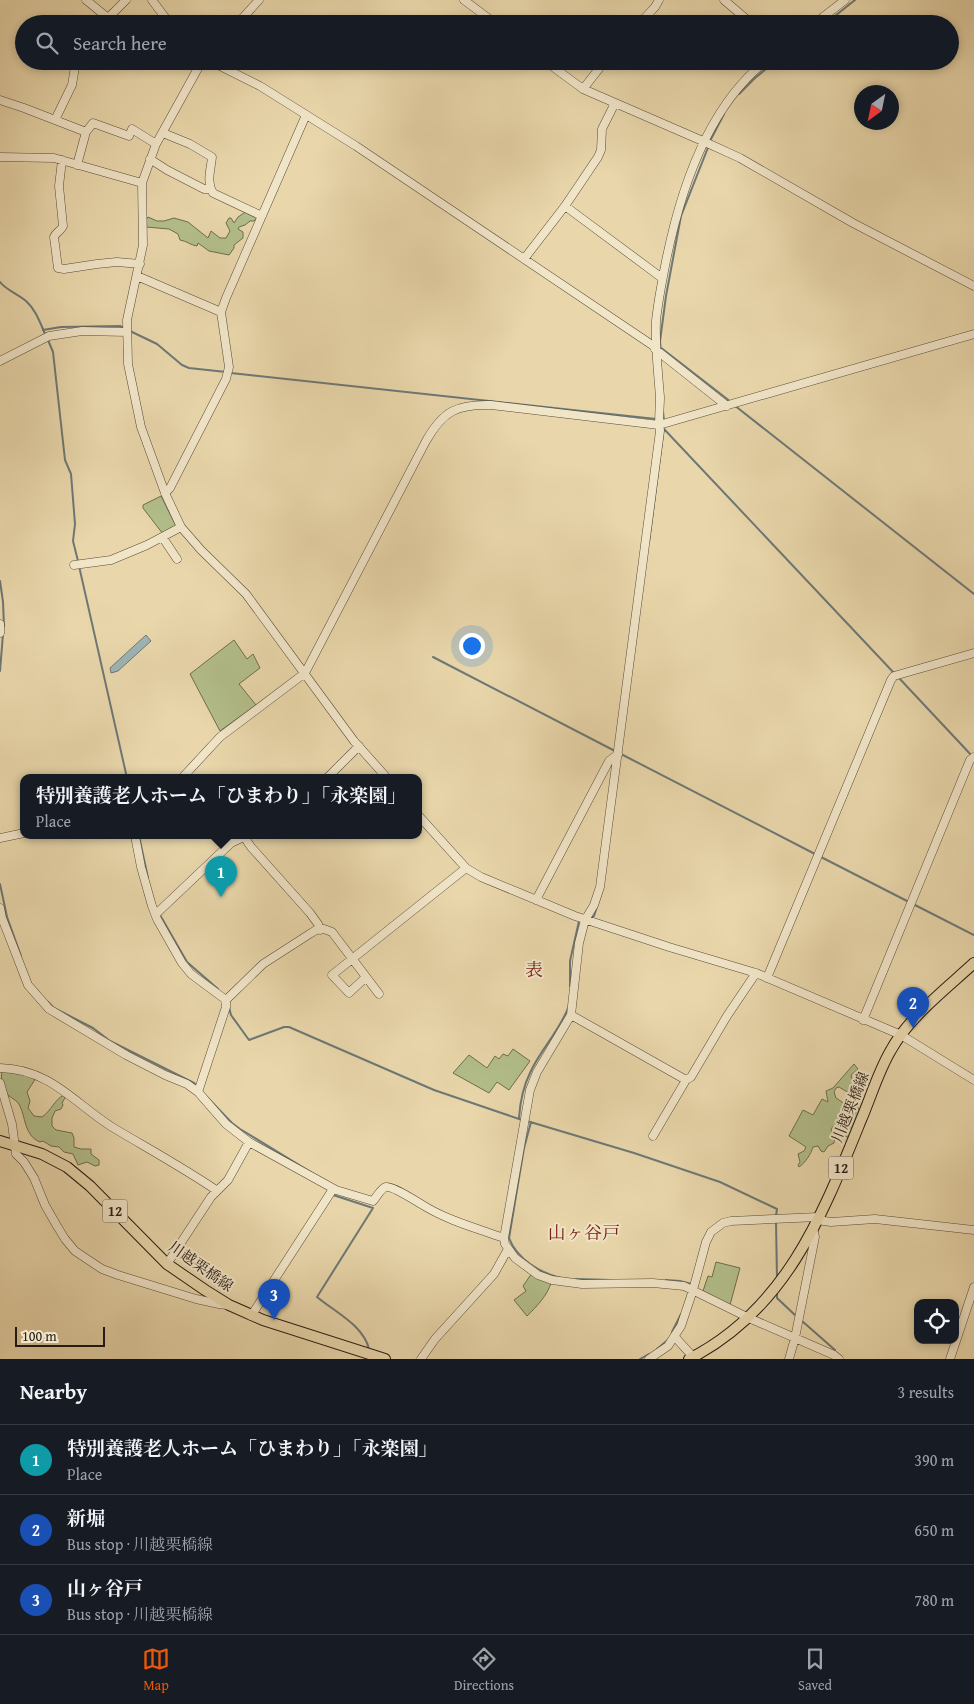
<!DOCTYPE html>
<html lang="en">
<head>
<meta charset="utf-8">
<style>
  :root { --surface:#171b24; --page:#20242c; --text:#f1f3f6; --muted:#9ea1a6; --line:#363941; --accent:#ea580c }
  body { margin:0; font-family:"Gentium Book Plus","Noto Serif JP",serif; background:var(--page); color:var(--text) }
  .controls { position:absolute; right:15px; bottom:15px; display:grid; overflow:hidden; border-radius:10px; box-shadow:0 2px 8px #0003 }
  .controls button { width:45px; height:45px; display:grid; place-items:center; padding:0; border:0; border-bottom:1px solid var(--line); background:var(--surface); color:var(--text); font:25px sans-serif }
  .compass { position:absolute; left:854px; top:85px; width:45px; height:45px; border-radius:50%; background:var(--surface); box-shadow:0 2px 8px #0003; rotate:213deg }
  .scale { position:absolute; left:15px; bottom:12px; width:90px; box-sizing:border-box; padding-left:5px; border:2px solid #261c15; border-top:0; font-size:14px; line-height:18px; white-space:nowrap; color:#261c15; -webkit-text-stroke:4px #f1e5c8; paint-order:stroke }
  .you { position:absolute; left:471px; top:645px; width:18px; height:18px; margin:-12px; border:4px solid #fff; border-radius:50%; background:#1a73e8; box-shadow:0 0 0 8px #1a73e833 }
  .badge { display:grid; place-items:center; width:32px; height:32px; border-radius:50%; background:var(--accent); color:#fff; font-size:16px; font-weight:700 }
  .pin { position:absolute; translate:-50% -41px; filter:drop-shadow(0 1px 2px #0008) }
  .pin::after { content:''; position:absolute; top:26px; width:18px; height:15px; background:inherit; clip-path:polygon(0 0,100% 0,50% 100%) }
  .popup { position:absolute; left:20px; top:774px; width:402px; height:65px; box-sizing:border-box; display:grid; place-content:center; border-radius:10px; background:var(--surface); filter:drop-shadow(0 1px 4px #0005); font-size:16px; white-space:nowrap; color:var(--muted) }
  .popup b { font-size:19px; color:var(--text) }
  .popup::after { content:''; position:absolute; left:50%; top:100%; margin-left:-10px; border:10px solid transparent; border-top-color:var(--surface) }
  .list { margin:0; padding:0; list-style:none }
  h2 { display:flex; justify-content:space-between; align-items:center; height:65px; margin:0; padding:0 20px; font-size:21px }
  h2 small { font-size:16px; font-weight:400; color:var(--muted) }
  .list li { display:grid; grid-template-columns:32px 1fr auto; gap:15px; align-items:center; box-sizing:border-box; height:70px; padding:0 20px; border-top:1px solid var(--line) }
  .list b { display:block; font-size:19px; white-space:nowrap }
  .list p { margin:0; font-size:16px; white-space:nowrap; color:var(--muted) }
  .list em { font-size:16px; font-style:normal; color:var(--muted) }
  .icon { flex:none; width:28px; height:28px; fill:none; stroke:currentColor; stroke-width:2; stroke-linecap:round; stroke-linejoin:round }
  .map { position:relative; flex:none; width:974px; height:1359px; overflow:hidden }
  .search { position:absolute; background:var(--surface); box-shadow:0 2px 8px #0003; left:15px; right:15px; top:15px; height:55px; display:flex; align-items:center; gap:12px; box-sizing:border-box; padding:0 18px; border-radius:28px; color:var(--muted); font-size:19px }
  .sheet { height:275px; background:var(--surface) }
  nav { display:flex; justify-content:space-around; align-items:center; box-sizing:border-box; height:70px; border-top:1px solid var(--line); background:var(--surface); font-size:14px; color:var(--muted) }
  nav a { display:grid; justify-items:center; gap:2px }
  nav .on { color:var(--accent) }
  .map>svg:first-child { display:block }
  .green { fill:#b3bf8b; stroke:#6c6e50 }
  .water { fill:#9db6b6; stroke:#6d7876 }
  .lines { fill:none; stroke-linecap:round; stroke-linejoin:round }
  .stream { stroke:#6d7876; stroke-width:2 }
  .minor-casing { stroke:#574b3a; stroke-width:9 }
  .major-casing { stroke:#261c15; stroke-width:12 }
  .minor { stroke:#f1e5c8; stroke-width:8 }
  .major { stroke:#e9d7ab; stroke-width:10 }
  .labels { text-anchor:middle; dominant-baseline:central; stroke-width:4; stroke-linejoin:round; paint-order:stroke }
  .shield { fill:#f1e5c8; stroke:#63584b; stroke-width:1 }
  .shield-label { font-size:14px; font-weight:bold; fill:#261c15 }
  .street-label { font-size:15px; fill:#261c15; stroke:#f1e5c8 }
  .quarter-label { font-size:18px; fill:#7a1f14; stroke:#f1e5c8 }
</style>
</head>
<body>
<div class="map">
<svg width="974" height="1359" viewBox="0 0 974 1359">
  <rect width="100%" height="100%" fill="#e9d7ab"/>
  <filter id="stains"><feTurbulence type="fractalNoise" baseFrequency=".004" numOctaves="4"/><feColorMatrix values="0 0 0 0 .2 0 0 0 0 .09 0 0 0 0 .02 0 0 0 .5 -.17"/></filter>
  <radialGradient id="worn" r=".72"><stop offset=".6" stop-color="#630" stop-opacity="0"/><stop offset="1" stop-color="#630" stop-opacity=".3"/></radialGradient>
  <path class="green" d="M247,211L260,214L254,221H250L245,225L239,227L238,229L243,232V238L234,245V248L229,255L209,251L198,243L197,246C190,245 187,241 180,240L178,234L169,229L146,227V220L148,217L157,221H164L174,218L188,222L208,238L211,231L220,238H226L230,231L226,223L229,218H231L234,223L238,217Z
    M161,496L177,528L163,534L143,508V505Z
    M234,640L247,659L253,654L260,668L239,684L256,705L220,731L190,674Z
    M513,1049L530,1061L509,1090L497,1082L489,1093L453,1073L469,1055L487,1068L495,1056L499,1059L503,1054L508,1056Z
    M854,1064L858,1069L851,1075L855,1089L849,1093L839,1087L836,1088L834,1092L836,1098L848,1106L855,1105L857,1106L860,1112L851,1138L844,1136L842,1132L833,1126L831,1130L835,1138L834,1143L828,1146L824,1152L821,1151L818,1146L813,1147C811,1154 805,1163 799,1167L798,1165L800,1162L798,1154L804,1151L806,1147L789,1136L803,1110L813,1115L822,1099L828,1102L826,1091L833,1088Z
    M2,1071H13L36,1078L27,1092L30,1101L28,1108L34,1116L42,1117C51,1111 55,1099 64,1095L65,1098L62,1103L63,1105L61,1109L55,1111L52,1118V1126L56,1130L72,1133L74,1138V1147L81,1149H91V1154L99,1160V1165L95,1166L87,1162L78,1165L73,1154L64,1152L59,1147L51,1146L43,1141L40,1142C25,1136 26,1120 20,1106C18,1101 13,1099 9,1096C3,1091 0,1078 2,1071Z
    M716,1262L740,1268L730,1305L703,1291L708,1276L712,1277Z
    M532,1273L551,1283C547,1296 537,1306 527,1316L514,1300L526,1291L523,1286Z"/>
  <path class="water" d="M146,635L151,641L118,671L111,673L110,668Z"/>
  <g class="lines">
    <path class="stream" d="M825,24L855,0
      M739,94L755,78L776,61
      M710,141L724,114
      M0,282C6,290 18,294 26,301C36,310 40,323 46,336
      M43,330L61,327L120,326L126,329
      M130,331L157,344L182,365L189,368L226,372
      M48,340L53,352L65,460L71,474L75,524L73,541L78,561
      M660,347L731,402
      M661,351L660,341L666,296L681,216L709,145
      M231,373L656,419
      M734,405L974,594
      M663,411L664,421
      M664,429L894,673
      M649,542L664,426
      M79,566L127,778
      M0,581L3,602L4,626
      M433,657L615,751
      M0,671L3,634
      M899,678L973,757
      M619,753L815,854
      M139,836L148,878
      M819,856L909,902
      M0,884L7,917L21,956
      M913,904L974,935
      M160,915L187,962L218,989
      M590,917L594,916L602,891
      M570,986V961L579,921H581
      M48,1002L54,1008L93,1028L110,1041L194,1083L198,1087
      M229,1007L231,1015L249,1040L284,1027H289L434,1090L522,1120
      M204,1094L232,1123L240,1129L327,1182
      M519,1118C520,1103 523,1087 530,1073C540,1050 559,1032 568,1008
      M527,1121L634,1153L720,1182L777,1209L776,1216
      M531,1122L524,1148L509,1238C517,1259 540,1273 561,1278
      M333,1195L373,1208L317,1297C335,1312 363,1325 369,1349
      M776,1221L777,1279
      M576,1279L611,1280
      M666,1280L680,1281L691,1284V1286
      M777,1291V1298L796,1316
      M802,1321L835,1350
      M672,1332L681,1314
      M657,1349L669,1339
      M640,1359L649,1354"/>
    <g class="minor-casing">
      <path id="minor" d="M86,0L108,18L106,24
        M152,0L170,24
        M464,0L496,24
        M724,0L752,24
        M108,18L126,0
        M237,24L259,0
        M639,24L655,7L659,0
        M814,24L845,0
        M202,61L156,144L142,183L143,245L127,320L128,364L141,427L165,493L181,527L201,550L246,594L354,741L387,778
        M210,61L260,86L356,146L655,347
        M545,61L583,89L705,142L740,158L853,223L974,286
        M766,61C708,106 680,192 666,261C662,281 658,301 656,321C655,347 658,371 660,397C660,408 658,420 660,431L600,887L594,905L585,920L579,943L571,1015L537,1072L530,1090L504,1238L505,1244L515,1258L538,1275L552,1280L582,1284L653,1283L684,1286L749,1318L834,1355L839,1359
        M583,89L605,61
        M0,100L24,108L86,132L77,165
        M55,120L72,85L76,61
        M86,132L93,123L129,136L132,129L156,144
        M163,133L190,144L212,157C211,169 206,182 213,193L262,216
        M0,157L54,158L142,183
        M150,159L167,170L204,189H211
        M62,160L59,186L63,226C61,231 56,232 54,237L58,268L64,269L97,264L117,262L140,264
        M565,206L662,278
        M524,259L565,206L598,157L601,150L602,129L615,103
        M137,276L221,312
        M655,349L727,406
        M0,361L49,336L82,331L127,332
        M165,493L170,488L226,379L229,367L221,312L226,298L306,115
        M163,538L177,559
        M74,565L111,560L147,545L181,527
        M0,624V633
        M182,778L220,737L305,673L426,441C443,411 457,404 491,405L659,425L974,334
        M327,778L359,746
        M418,815L466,868L481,877L575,916L669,947L756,973L901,1035L974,1080
        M135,836L141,867L152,906L157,919L182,963L191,974L226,1000L263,964L308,935L316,930L324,929L332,932L379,994
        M246,836L247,841L251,847L310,913L318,924L320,930
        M0,838L24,833
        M536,900L609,761L618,754
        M0,908L2,918L28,985L49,1009L126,1055L165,1075L187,1084L198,1092L226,1124L249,1142L336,1190L373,1201C376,1198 381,1188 386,1187C393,1186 414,1200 421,1204C446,1220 476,1228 504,1238
        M156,914L231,843L246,836
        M365,978L349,993L332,975L466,868
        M767,978L891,680L894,676L974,653
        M571,1015L686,1080L691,1077L727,1016L756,973
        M863,1020L970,760L974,757
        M0,1068C50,1069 74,1103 112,1127C147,1148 182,1167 216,1190
        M0,1083L12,1124L16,1154L24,1162L34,1178L45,1205L57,1226L65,1239L75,1251L102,1269L118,1275L196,1299L219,1304L227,1305
        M198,1092L226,1007V1000
        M653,1136L686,1080
        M817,1220L831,1222L875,1219L974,1230
        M167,1264L211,1197L228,1180L249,1142
        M251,1316L333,1189
        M675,1337L695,1359
        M421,1359L435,1339L494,1274L508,1249
        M649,1359L668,1346L681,1326L693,1290L706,1242L711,1232L723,1223L731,1221L818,1217
        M789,1359L795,1338L815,1237L813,1228
        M950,1359L974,1287"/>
    </g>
    <g class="major-casing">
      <path id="major" d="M0,1141L42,1154L67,1167L90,1186L167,1264L205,1290L229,1305L263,1320L385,1359
        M689,1359C786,1310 823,1214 861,1120C871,1097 878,1072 891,1050C909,1017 947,988 974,963"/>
    </g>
    <use href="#minor" class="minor"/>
    <use href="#major" class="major"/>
  </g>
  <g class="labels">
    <g class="shield">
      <rect x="828.5" y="1156.5" width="25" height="23" rx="4"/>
      <rect x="102.5" y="1199.5" width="25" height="23" rx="4"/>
    </g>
    <g class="shield-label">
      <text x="841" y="1168">12</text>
      <text x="115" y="1211">12</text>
    </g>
    <g class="street-label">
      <text transform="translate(850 1107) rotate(-68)">川越栗橋線</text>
      <text transform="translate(201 1266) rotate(35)">川越栗橋線</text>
    </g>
    <g class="quarter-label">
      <text x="534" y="969">表</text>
      <text x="584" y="1232">山ヶ谷戸</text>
    </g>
  </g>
  <rect width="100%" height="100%" filter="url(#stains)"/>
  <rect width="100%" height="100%" fill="url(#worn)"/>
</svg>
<div class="controls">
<button><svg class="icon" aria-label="locate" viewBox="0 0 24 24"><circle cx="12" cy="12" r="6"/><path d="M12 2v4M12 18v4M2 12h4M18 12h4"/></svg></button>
</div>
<svg class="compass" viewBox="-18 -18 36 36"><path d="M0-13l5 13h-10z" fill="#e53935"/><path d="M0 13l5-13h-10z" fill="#9ea1a6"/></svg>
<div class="scale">100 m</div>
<div class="you"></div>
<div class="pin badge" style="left:221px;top:897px;background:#0f9aa8">1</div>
<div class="popup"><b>特別養護老人ホーム「ひまわり」「永楽園」</b>Place</div>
<div class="pin badge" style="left:913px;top:1028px;background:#1a4fb4">2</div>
<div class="pin badge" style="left:274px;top:1320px;background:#1a4fb4">3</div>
<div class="search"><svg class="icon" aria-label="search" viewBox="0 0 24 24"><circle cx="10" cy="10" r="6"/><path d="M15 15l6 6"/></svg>Search here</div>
</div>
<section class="sheet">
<h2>Nearby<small>3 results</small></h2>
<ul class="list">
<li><span class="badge" style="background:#0f9aa8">1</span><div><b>特別養護老人ホーム「ひまわり」「永楽園」</b><p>Place</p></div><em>390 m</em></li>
<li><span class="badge" style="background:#1a4fb4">2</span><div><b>新堀</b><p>Bus stop · 川越栗橋線</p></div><em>650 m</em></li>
<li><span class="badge" style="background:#1a4fb4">3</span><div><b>山ヶ谷戸</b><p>Bus stop · 川越栗橋線</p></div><em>780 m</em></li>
</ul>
</section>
<nav>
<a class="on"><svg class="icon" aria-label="map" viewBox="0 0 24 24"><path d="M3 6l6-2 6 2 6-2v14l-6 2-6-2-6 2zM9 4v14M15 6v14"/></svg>Map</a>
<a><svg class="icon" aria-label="directions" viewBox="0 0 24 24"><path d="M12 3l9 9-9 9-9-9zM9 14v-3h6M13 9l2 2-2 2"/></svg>Directions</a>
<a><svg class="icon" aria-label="saved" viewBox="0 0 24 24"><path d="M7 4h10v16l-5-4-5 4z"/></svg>Saved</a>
</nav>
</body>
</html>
